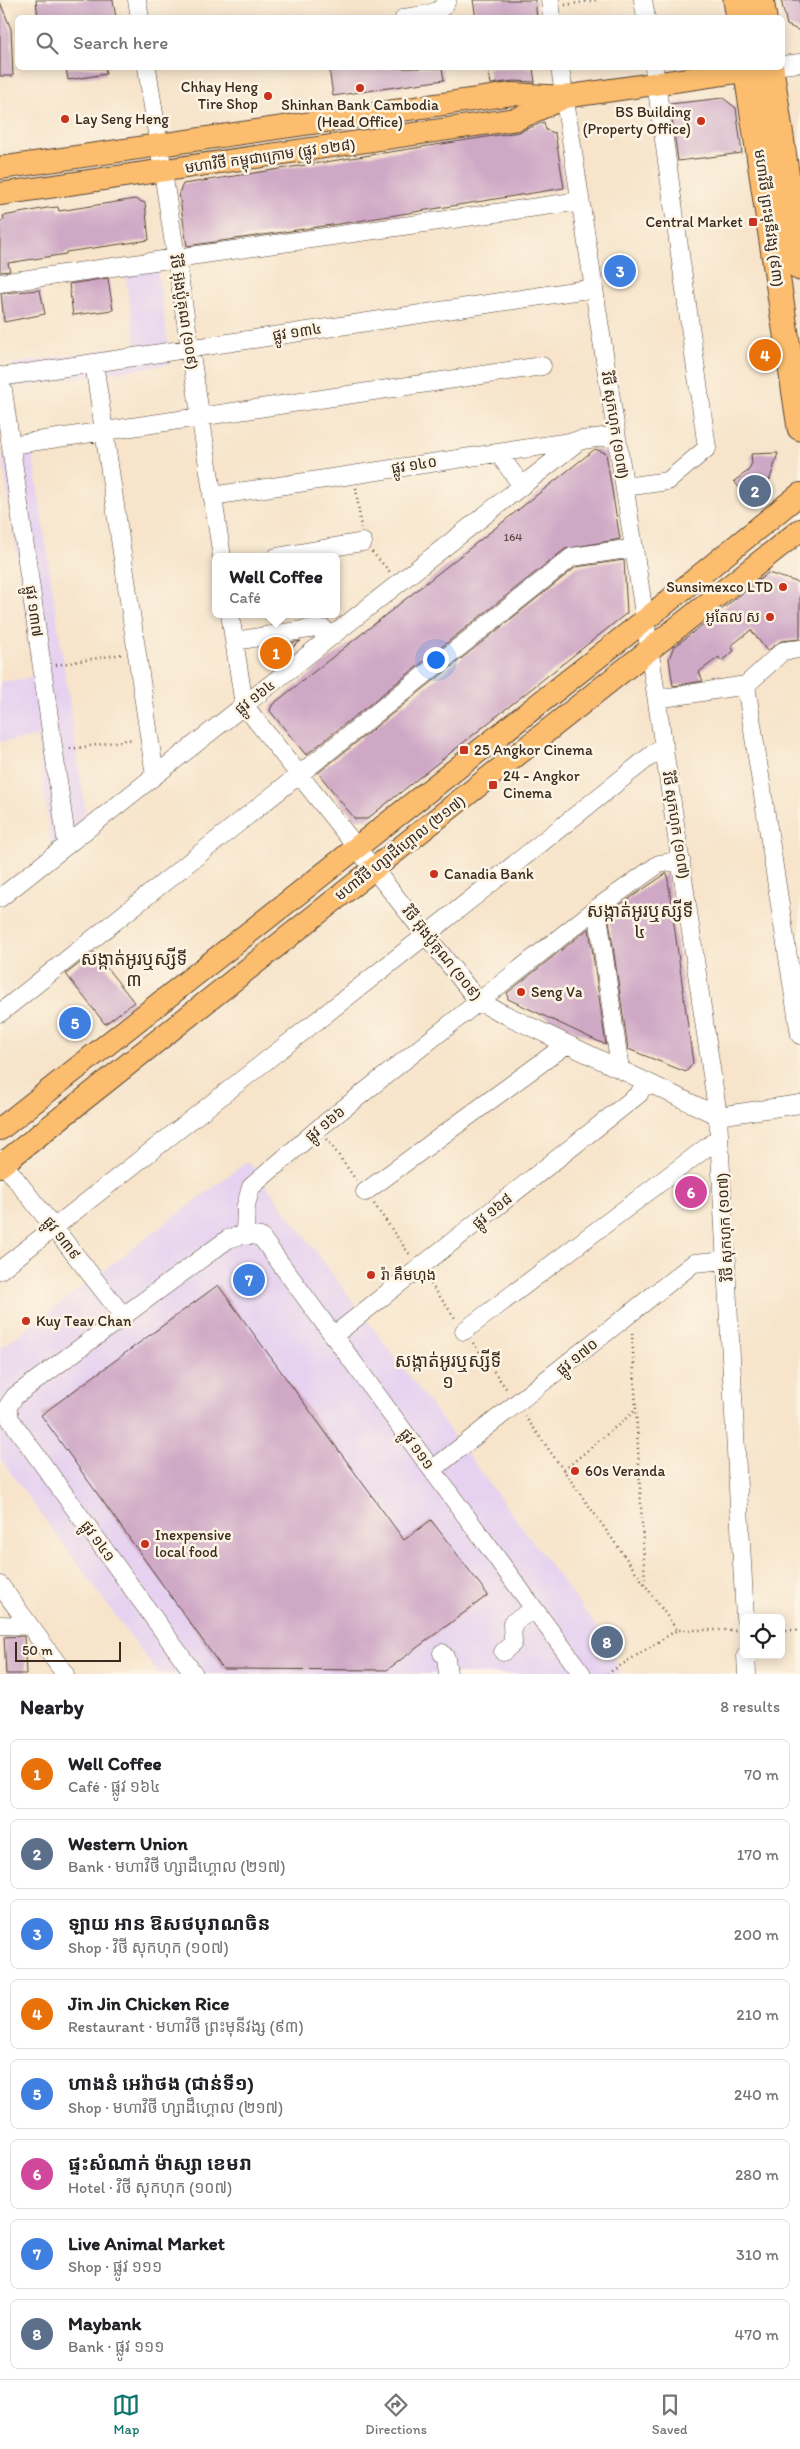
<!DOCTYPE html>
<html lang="en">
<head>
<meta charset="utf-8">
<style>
  :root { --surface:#fff; --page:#f6f6f6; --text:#202124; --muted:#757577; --line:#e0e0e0; --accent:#0f766e }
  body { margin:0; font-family:Itim,"Noto Sans Khmer",sans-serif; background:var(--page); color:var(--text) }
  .controls { position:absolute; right:15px; bottom:15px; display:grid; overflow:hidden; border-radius:8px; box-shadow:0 2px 12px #0003 }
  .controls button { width:45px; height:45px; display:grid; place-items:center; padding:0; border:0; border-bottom:1px solid var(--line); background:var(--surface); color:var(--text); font:25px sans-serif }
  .scale { position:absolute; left:15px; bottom:12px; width:106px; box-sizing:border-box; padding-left:5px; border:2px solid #3b2a1e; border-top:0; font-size:14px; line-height:18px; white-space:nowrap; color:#3b2a1e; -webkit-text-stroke:4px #fcf5e5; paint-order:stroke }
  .you { position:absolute; left:435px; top:659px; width:18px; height:18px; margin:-12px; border:4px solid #fff; border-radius:50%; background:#1a73e8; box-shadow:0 0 0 8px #1a73e833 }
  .badge { display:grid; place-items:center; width:32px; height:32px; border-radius:50%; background:var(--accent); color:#fff; font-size:16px; font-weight:700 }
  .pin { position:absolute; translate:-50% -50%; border:2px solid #fff; box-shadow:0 1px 5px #0006 }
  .popup { position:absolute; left:212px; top:553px; width:128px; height:65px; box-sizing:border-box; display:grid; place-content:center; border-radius:8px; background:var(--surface); filter:drop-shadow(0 1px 4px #0005); font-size:16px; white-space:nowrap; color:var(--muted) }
  .popup b { font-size:19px; color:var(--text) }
  .popup::after { content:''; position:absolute; left:50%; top:100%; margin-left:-10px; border:10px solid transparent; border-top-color:var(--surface) }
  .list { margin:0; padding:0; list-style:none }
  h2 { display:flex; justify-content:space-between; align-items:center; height:65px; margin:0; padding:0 20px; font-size:21px }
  h2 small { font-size:16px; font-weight:400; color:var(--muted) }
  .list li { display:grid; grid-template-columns:32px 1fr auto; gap:15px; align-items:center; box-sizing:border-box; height:70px; margin:0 10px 10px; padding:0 10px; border:1px solid var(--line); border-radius:8px }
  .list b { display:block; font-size:19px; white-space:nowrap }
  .list p { margin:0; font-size:16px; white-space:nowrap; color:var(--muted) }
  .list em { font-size:16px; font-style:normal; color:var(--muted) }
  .icon { flex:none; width:28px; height:28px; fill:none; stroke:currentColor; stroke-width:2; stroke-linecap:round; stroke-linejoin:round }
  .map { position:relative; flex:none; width:800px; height:1674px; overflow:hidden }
  .search { position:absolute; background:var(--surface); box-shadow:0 2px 12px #0003; left:15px; right:15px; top:15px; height:55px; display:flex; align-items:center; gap:12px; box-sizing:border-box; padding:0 18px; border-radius:8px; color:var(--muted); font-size:19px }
  .sheet { height:705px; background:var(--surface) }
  nav { display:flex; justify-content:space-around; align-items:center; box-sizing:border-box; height:70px; border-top:1px solid var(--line); background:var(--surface); font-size:14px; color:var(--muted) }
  nav a { display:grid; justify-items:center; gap:2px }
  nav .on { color:var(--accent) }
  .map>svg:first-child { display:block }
  .built { fill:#e6d2f0 }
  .building { fill:#cfa8c6 }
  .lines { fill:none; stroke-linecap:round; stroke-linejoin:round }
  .minor-casing { stroke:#574638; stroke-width:19 }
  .major-casing { stroke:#574638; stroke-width:24 }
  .highway-casing { stroke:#574638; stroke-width:27 }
  .path { stroke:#574638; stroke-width:2.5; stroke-dasharray:1 4; stroke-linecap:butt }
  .minor { stroke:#fff; stroke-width:18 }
  .major { stroke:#fcbd6e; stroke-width:22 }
  .highway { stroke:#fcbd6e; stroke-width:25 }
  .poi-dot { fill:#c8321e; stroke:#fcf5e5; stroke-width:2 }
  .labels { text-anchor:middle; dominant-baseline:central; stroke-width:5; stroke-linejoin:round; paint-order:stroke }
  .number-label { font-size:12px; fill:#604a48 }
  .poi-label { font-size:15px; fill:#3b2a1e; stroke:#fcf5e5; text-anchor:start }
  .street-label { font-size:15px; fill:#3b2a1e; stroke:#fcf5e5 }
  .quarter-label { font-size:18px; fill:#3b2a1e; stroke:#fcf5e5 }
</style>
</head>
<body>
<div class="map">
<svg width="800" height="1674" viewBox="0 0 800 1674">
  <rect width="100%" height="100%" fill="#fcf5e5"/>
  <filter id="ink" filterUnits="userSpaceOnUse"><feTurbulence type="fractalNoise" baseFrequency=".02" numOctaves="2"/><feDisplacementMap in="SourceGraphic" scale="10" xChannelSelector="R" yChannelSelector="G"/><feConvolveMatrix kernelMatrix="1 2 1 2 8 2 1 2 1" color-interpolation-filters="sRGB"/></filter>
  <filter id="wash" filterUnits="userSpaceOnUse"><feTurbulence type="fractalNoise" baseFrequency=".0096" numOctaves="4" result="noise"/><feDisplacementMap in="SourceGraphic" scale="20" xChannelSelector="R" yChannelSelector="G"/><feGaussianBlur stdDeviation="1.12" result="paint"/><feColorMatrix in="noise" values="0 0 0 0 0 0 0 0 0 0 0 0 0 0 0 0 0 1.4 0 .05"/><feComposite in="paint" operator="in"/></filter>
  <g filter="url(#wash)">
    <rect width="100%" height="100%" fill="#f7e4cb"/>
    <path class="built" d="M156,261L171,364L16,387L13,364L136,345L124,266Z
      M32,449L87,822L52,851L37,737L0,742V682L35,677L2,453Z
      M248,1161L607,1641L621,1674H158L0,1458V1349Z"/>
    <g id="blocks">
      <path class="building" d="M36,0H113L116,18H38Z
        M473,0H535L537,18H476Z
        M781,0H800V31L787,25Z
        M0,2L11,29L13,76H0Z
        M66,68H105L106,74L68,80Z
        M329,68H442L444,80L333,96Z
        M488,68H533L535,82L513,81L491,84Z
        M723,98L736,108L742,153L678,161L670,104Z
        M544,122L546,130L555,133L564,188L352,222L187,246L179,193L183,184L519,132Z
        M135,199L145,203L149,240L66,252V254L8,263L10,271L0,272V221L4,220L3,216L47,208L58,207L59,211Z
        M108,278L113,310L73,315L69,284Z
        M40,290L45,314L4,322L1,293Z
        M595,449L606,453L620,539L565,549L306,755L270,711L272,705Z
        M778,453L770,479L750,502L734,481L748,471L752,463L751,454Z
        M624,560L627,613L367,819H355L318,773L576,567Z
        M768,573L800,583V639L781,641L767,651L751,630L731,646L734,651L721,661L719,657L699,672L703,681L673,686L669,659L673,648Z
        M301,641L269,664L265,647Z
        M667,873L693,1063L686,1072L628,1049L608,913Z
        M589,928L606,1045L508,999L507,993Z
        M94,952L134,1002L105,1024L66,974Z
        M218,1285L404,1540L431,1520L488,1595L387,1670L223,1669L41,1415Z
        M24,1636L26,1674H6L4,1637Z"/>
    </g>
  </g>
  <g filter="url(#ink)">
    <use href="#blocks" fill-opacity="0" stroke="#574638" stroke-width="1"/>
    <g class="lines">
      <g class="minor-casing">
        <path id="minor" d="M137,0L140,18
          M550,0L552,18
          M643,0L646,18
          M404,18C418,15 442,16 447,0
          M782,65L800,63
          M147,68L222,557
          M560,68L645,620L718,1116L745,1618
          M0,283L580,201
          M94,363L155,776
          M1,376L67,845
          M0,377L594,288
          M11,445L542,366
          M498,453L522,486
          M625,487L668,481L707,448L654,68
          M212,496L616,435
          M276,557L363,542
          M230,614L244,705L479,1002L718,1116L800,1104
          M235,641L315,628L324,629L331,636
          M800,649L783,651L746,685L800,1035
          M657,699L746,685
          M0,898L580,440
          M597,908L620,1069
          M0,1013L572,557L634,548
          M0,1159L124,1317
          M365,1192L567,1044
          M245,1234L246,1205L251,1187L319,1128L597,908L659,864L681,860
          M245,1234L261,1237L582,1674
          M0,1270L426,935L664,745
          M464,1331L719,1138
          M333,1336L639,1094L645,1081
          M8,1406L10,1419L194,1674
          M8,1406L15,1396L228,1239L245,1234
          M432,1470L694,1263L727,1260
          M0,1585L65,1674
          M0,1625L30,1626
          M503,1652L513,1643L512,1623L533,1610
          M442,1653L446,1658L448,1674
          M746,1655L747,1674"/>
      </g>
      <g class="major-casing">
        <path id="major" d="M0,168L512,94L564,97L764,68
          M0,194L517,119L561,99
          M0,1129L645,620L800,494
          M0,1166L800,530"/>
      </g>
      <g class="highway-casing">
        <path id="highway" d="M736,0L739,18
          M761,0L764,18
          M746,68L800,428
          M771,68L800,268"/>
      </g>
      <path class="path" d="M565,5L596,0
        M356,488L361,528
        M372,552L390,572
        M56,665L122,654
        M70,749L134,739
        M327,1139L356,1180
        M374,1204L410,1255
        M428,1280L455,1318
        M632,1333L645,1582
        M473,1343L508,1391
        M525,1416L677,1630
        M564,1470L636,1410
        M781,1630H800
        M607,1674L677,1630H736"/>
      <use href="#minor" class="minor"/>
      <use href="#major" class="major"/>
      <use href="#highway" class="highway"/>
    </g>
  </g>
  <g class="poi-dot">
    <circle cx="360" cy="88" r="5"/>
    <circle cx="268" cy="96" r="5"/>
    <circle cx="65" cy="119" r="5"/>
    <circle cx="701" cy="121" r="5"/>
    <rect x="748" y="217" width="10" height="10" rx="2.5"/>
    <circle cx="783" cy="587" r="5"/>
    <circle cx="770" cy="617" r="5"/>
    <rect x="459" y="745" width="10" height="10" rx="2.5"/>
    <rect x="488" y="780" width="10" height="10" rx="2.5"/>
    <circle cx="434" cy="874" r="5"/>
    <circle cx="521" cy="992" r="5"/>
    <circle cx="371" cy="1275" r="5"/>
    <circle cx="26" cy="1321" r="5"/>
    <circle cx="575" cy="1471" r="5"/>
    <circle cx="145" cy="1544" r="5"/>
  </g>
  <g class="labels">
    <g class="number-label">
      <text x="513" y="537">164</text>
    </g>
    <g class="poi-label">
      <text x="258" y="87" text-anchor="end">Chhay Heng<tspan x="258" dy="17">Tire Shop</tspan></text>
      <text x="360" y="105" text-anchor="middle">Shinhan Bank Cambodia<tspan x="360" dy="17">(Head Office)</tspan></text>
      <text x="691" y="112" text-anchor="end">BS Building<tspan x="691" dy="17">(Property Office)</tspan></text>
      <text x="75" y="119">Lay Seng Heng</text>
      <text x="743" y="222" text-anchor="end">Central Market</text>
      <text x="773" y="587" text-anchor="end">Sunsimexco LTD</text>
      <text x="760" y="617" text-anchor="end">អូតែល ស</text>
      <text x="474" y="750">25 Angkor Cinema</text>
      <text x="503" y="776">24 - Angkor<tspan x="503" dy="17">Cinema</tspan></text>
      <text x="444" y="874">Canadia Bank</text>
      <text x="531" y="992">Seng Va</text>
      <text x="381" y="1275">រ៉ា គឹមហុង</text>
      <text x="36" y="1321">Kuy Teav Chan</text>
      <text x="585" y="1471">60s Veranda</text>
      <text x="155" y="1535">Inexpensive<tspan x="155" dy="17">local food</tspan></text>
    </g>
    <g class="street-label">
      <text transform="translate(270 156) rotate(-8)">មហាវិថី កម្ពុជាក្រោម (ផ្លូវ ១២៨)</text>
      <text transform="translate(769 218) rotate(82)">មហាវិថី ព្រះមុនីវង្ស (៩៣)</text>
      <text transform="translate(184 312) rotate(81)">វិថី អ៊ុងប៉ូគុណ (១០៩)</text>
      <text transform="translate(297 332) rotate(-9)">ផ្លូវ ១៣៤</text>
      <text transform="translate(615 425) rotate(81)">វិថី សុកហុក (១០៧)</text>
      <text transform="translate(414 465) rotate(-9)">ផ្លូវ ១៤០</text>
      <text transform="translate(34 611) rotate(82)">ផ្លូវ ១៣៧</text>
      <text transform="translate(255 697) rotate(-38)">ផ្លូវ ១៦៤</text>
      <text transform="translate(676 825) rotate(81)">វិថី សុកហុក (១០៧)</text>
      <text transform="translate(400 848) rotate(-38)">មហាវិថី ហ្សាដឹហ្គោល (២១៧)</text>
      <text transform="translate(442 953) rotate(51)">វិថី អ៊ុងប៉ូគុណ (១០៩)</text>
      <text transform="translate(325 1124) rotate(-39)">ផ្លូវ ១៦៦</text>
      <text transform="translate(492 1211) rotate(-39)">ផ្លូវ ១៦៨</text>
      <text transform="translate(725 1227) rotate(-93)">វិថី សុកហុក (១០៧)</text>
      <text transform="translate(62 1238) rotate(52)">ផ្លូវ ១៣៩</text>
      <text transform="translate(577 1357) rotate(-39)">ផ្លូវ ១៧០</text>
      <text transform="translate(417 1449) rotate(54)">ផ្លូវ ១១១</text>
      <text transform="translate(98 1541) rotate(54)">ផ្លូវ ១៤១</text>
    </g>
    <g class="quarter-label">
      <text x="640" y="911">សង្កាត់អូរឬស្សីទី<tspan x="640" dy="21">៤</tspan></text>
      <text x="134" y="959">សង្កាត់អូរឬស្សីទី<tspan x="134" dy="21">៣</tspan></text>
      <text x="448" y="1361">សង្កាត់អូរឬស្សីទី<tspan x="448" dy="21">១</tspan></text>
    </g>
  </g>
</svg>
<div class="controls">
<button><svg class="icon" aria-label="locate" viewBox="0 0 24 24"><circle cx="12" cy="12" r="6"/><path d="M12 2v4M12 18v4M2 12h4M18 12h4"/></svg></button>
</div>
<div class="scale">50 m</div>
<div class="you"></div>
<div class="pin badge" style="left:276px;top:653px;background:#e8710a">1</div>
<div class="popup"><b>Well Coffee</b>Café</div>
<div class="pin badge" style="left:755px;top:491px;background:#5c6f8a">2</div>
<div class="pin badge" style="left:620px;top:271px;background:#3f7fe0">3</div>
<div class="pin badge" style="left:765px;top:355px;background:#e8710a">4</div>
<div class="pin badge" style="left:75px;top:1023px;background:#3f7fe0">5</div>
<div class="pin badge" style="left:691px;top:1192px;background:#d1479c">6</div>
<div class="pin badge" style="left:249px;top:1280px;background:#3f7fe0">7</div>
<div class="pin badge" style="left:607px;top:1642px;background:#5c6f8a">8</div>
<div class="search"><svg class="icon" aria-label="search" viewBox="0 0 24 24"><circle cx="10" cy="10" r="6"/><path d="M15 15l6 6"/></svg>Search here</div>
</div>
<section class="sheet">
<h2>Nearby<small>8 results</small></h2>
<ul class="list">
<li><span class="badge" style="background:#e8710a">1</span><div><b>Well Coffee</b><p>Café · ផ្លូវ ១៦៤</p></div><em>70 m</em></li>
<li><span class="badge" style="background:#5c6f8a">2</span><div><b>Western Union</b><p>Bank · មហាវិថី ហ្សាដឹហ្គោល (២១៧)</p></div><em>170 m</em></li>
<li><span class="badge" style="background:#3f7fe0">3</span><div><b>ឡាយ អាន ឱសថបុរាណចិន</b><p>Shop · វិថី សុកហុក (១០៧)</p></div><em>200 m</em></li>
<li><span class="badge" style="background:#e8710a">4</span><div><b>Jin Jin Chicken Rice</b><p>Restaurant · មហាវិថី ព្រះមុនីវង្ស (៩៣)</p></div><em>210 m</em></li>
<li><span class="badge" style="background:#3f7fe0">5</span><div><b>ហាងនំ អេរ៉ាថង (ជាន់ទី១)</b><p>Shop · មហាវិថី ហ្សាដឹហ្គោល (២១៧)</p></div><em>240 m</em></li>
<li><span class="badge" style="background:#d1479c">6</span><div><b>ផ្ទះសំណាក់ ម៉ាស្សា ខេមរា</b><p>Hotel · វិថី សុកហុក (១០៧)</p></div><em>280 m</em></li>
<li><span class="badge" style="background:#3f7fe0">7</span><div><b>Live Animal Market</b><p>Shop · ផ្លូវ ១១១</p></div><em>310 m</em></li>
<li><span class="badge" style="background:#5c6f8a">8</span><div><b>Maybank</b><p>Bank · ផ្លូវ ១១១</p></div><em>470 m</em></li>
</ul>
</section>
<nav>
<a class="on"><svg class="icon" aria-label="map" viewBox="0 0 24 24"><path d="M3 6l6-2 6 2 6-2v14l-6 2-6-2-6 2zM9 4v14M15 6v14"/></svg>Map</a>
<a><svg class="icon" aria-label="directions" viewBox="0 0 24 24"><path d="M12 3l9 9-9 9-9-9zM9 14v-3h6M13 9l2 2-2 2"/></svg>Directions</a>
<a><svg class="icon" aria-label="saved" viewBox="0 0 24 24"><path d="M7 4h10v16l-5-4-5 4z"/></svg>Saved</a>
</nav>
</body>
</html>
